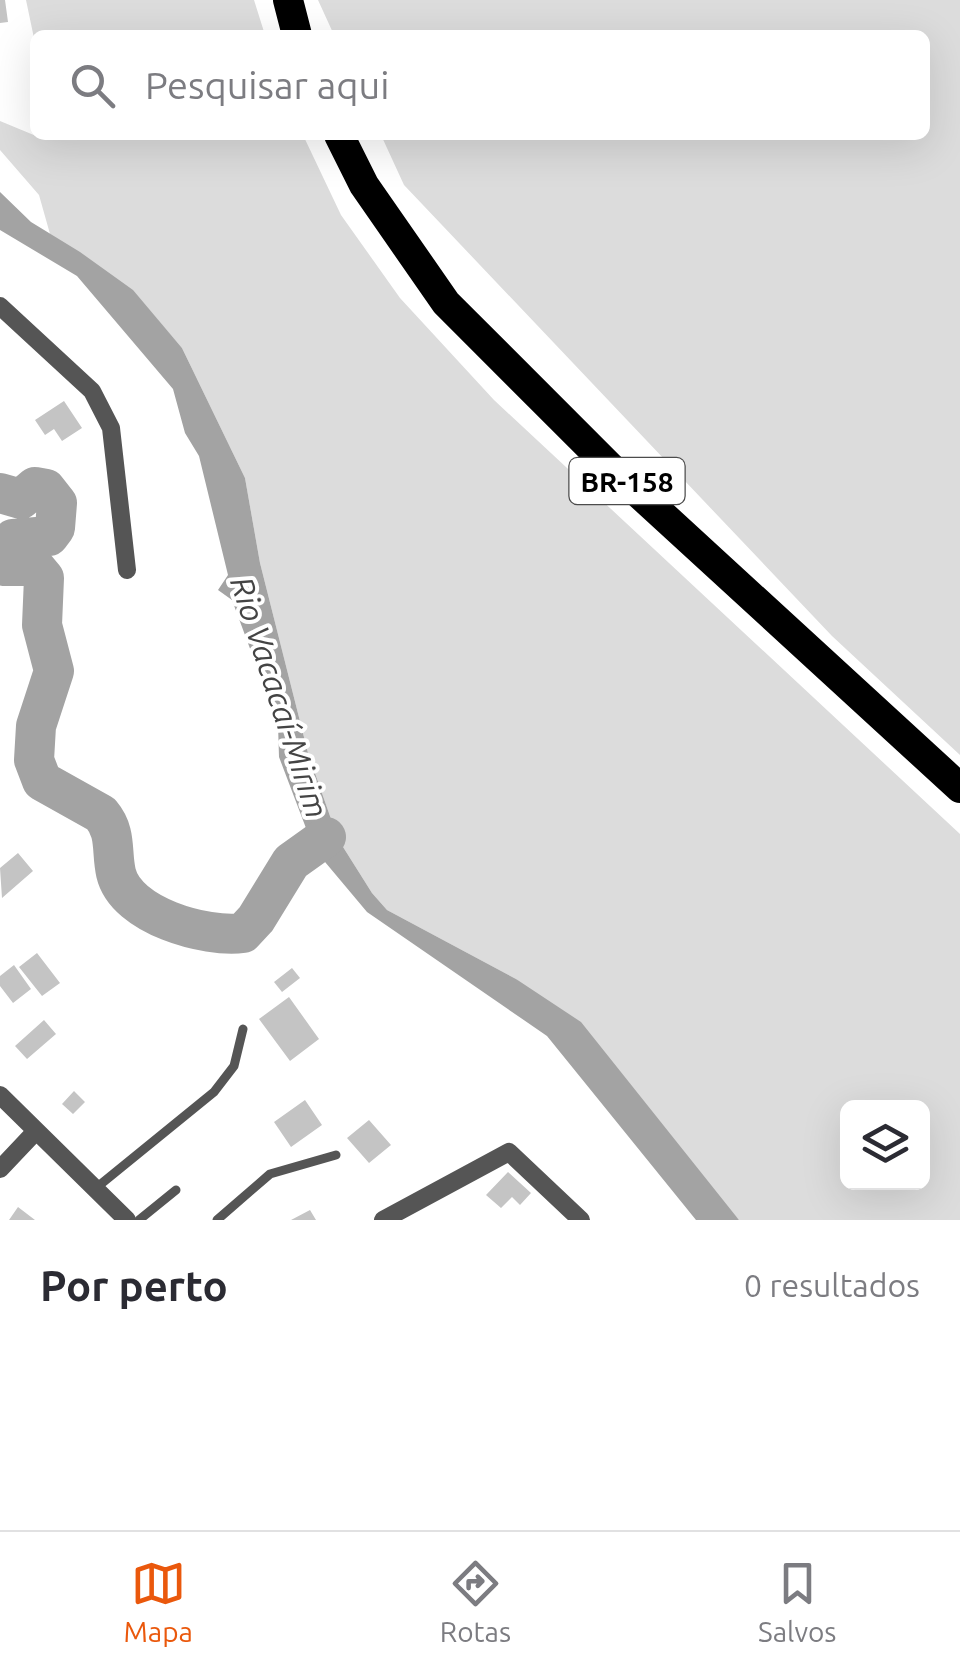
<!DOCTYPE html>
<html lang="pt">
<head>
<meta charset="utf-8">
<style>
  :root { --surface:#fff; --page:#f7f7f7; --text:#2b2b33; --muted:#7c7c81; --line:#e1e1e2; --accent:#ea580c }
  body { margin:0; font-family:Ubuntu,sans-serif; background:var(--page); color:var(--text) }
  .controls { position:absolute; right:30px; bottom:30px; display:grid; overflow:hidden; border-radius:15px; box-shadow:0 10px 40px #0002 }
  .controls button { width:90px; height:90px; display:grid; place-items:center; padding:0; border:0; border-bottom:2px solid var(--line); background:var(--surface); color:var(--text); font:50px sans-serif }
  .list { margin:0; padding:0; list-style:none }
  h2 { display:flex; justify-content:space-between; align-items:center; height:130px; margin:0; padding:0 40px; font-size:42px }
  h2 small { font-size:32px; font-weight:400; color:var(--muted) }
  .icon { flex:none; width:55px; height:55px; fill:none; stroke:currentColor; stroke-width:2; stroke-linecap:round; stroke-linejoin:round }
  .map { position:relative; flex:none; width:960px; height:1220px; overflow:hidden }
  .search { position:absolute; background:var(--surface); box-shadow:0 10px 40px #0002; left:30px; right:30px; top:30px; height:110px; display:flex; align-items:center; gap:25px; box-sizing:border-box; padding:0 35px; border-radius:15px; color:var(--muted); font-size:38px }
  .sheet { height:310px; background:var(--surface) }
  nav { display:flex; justify-content:space-around; align-items:center; box-sizing:border-box; height:140px; border-top:2px solid var(--line); background:var(--surface); font-size:28px; color:var(--muted) }
  nav a { display:grid; justify-items:center; gap:5px }
  nav .on { color:var(--accent) }
  .map>svg:first-child { display:block }
  .green { fill:#dcdcdc; fill-rule:evenodd }
  .water { fill:#a3a3a3 }
  .lines { fill:none; stroke-linecap:round; stroke-linejoin:round }
  .river { stroke:#a3a3a3; stroke-width:40 }
  .building { fill:#c4c4c4 }
  .lane { stroke:#555; stroke-width:9 }
  .street { stroke:#555; stroke-width:18 }
  .highway { stroke:#000; stroke-width:30 }
  .labels { text-anchor:middle; dominant-baseline:central; stroke-width:8; stroke-linejoin:round; paint-order:stroke }
  .shield { fill:#fff; stroke:#4c4c4c; stroke-width:2.5 }
  .shield-label { font-size:28px; font-weight:bold; fill:#000 }
  .water-label { font-size:32px; font-style:italic; fill:#444; stroke:#fff }
</style>
</head>
<body>
<div class="map">
<svg width="960" height="1220" viewBox="0 0 960 1220">
  <rect width="100%" height="100%" fill="#fff"/>
  <path class="green" d="M26,0H254L265,35H35V43Z
    M318,0H960V755L832,636L404,185L381,135H925V35H334Z
    M0,121L41,138L44,135H303L341,215L400,298L494,400L960,834V1220H739L516,979L387,910L372,893L338,839L308,753L260,563L245,478L182,348L133,291L50,234L39,195L0,150ZM848,1108H922V1182H848Z"/>
  <path class="water" d="M0,192L31,222L80,252L133,290L182,348L245,478L260,563L308,753L338,839L372,893L387,910L516,979L581,1022L739,1220H696L547,1036L367,912L320,856H305L309,836L279,757L278,724L232,600L218,590L228,575L199,456L185,433L173,389L77,276L0,230Z"/>
  <g class="lines">
    <path class="river" d="M0,493L21,499L35,487L46,489L57,503L55,528L49,536L13,539L7,545L2,562L5,566H34L44,578L42,625L54,671L36,726L34,760L42,781L101,814C117,833 111,851 116,873C126,916 206,938 243,933L256,919L291,862L326,837"/>
  </g>
  <path class="building" d="M0,0H5L8,22L0,23Z
    M64,401L82,428L62,441L54,429L45,435L35,420Z
    M18,853L33,871L2,898L0,868Z
    M37,953L60,983L42,996L19,967Z
    M14,965L31,989L13,1003L0,986V976Z
    M292,968L300,978L282,992L274,982Z
    M289,997L319,1039L290,1061L259,1019Z
    M44,1020L56,1034L27,1059L15,1046Z
    M74,1091L85,1102L73,1114L62,1104Z
    M305,1100L322,1125L291,1147L274,1122Z
    M369,1120L391,1145L369,1163L347,1138Z
    M508,1172L531,1193L520,1205L512,1197L501,1208L486,1195Z
    M18,1207L35,1220H9Z
    M310,1210L316,1220H291Z"/>
  <g class="lines">
    <path class="lane" d="M96,1188L214,1092L234,1066L243,1029
      M139,1220L176,1190
      M217,1220L270,1174L336,1155"/>
    <path class="street" d="M0,306L92,391L111,428L127,570
      M0,1095L127,1220
      M0,1169L36,1131
      M383,1220L509,1152L581,1220"/>
    <path class="highway" d="M288,0L297,35
      M339,135L364,185L446,303L610,467L960,788"/>
  </g>
  <g class="labels">
    <rect class="shield" x="569.5" y="458" width="115" height="46" rx="8"/>
    <g class="shield-label">
      <text x="627" y="481">BR-158</text>
    </g>
    <g class="water-label">
      <text transform="translate(280 697) rotate(72)">Rio Vacacaí-Mirim</text>
    </g>
  </g>
</svg>
<div class="controls">
<button><svg class="icon" aria-label="layers" viewBox="0 0 24 24"><path d="M12 4l9 5-9 5-9-5zM3 14l9 5 9-5"/></svg></button>
</div>
<div class="search"><svg class="icon" aria-label="search" viewBox="0 0 24 24"><circle cx="10" cy="10" r="6"/><path d="M15 15l6 6"/></svg>Pesquisar aqui</div>
</div>
<section class="sheet">
<h2>Por perto<small>0 resultados</small></h2>
<ul class="list">
</ul>
</section>
<nav>
<a class="on"><svg class="icon" aria-label="map" viewBox="0 0 24 24"><path d="M3 6l6-2 6 2 6-2v14l-6 2-6-2-6 2zM9 4v14M15 6v14"/></svg>Mapa</a>
<a><svg class="icon" aria-label="directions" viewBox="0 0 24 24"><path d="M12 3l9 9-9 9-9-9zM9 14v-3h6M13 9l2 2-2 2"/></svg>Rotas</a>
<a><svg class="icon" aria-label="saved" viewBox="0 0 24 24"><path d="M7 4h10v16l-5-4-5 4z"/></svg>Salvos</a>
</nav>
</body>
</html>
